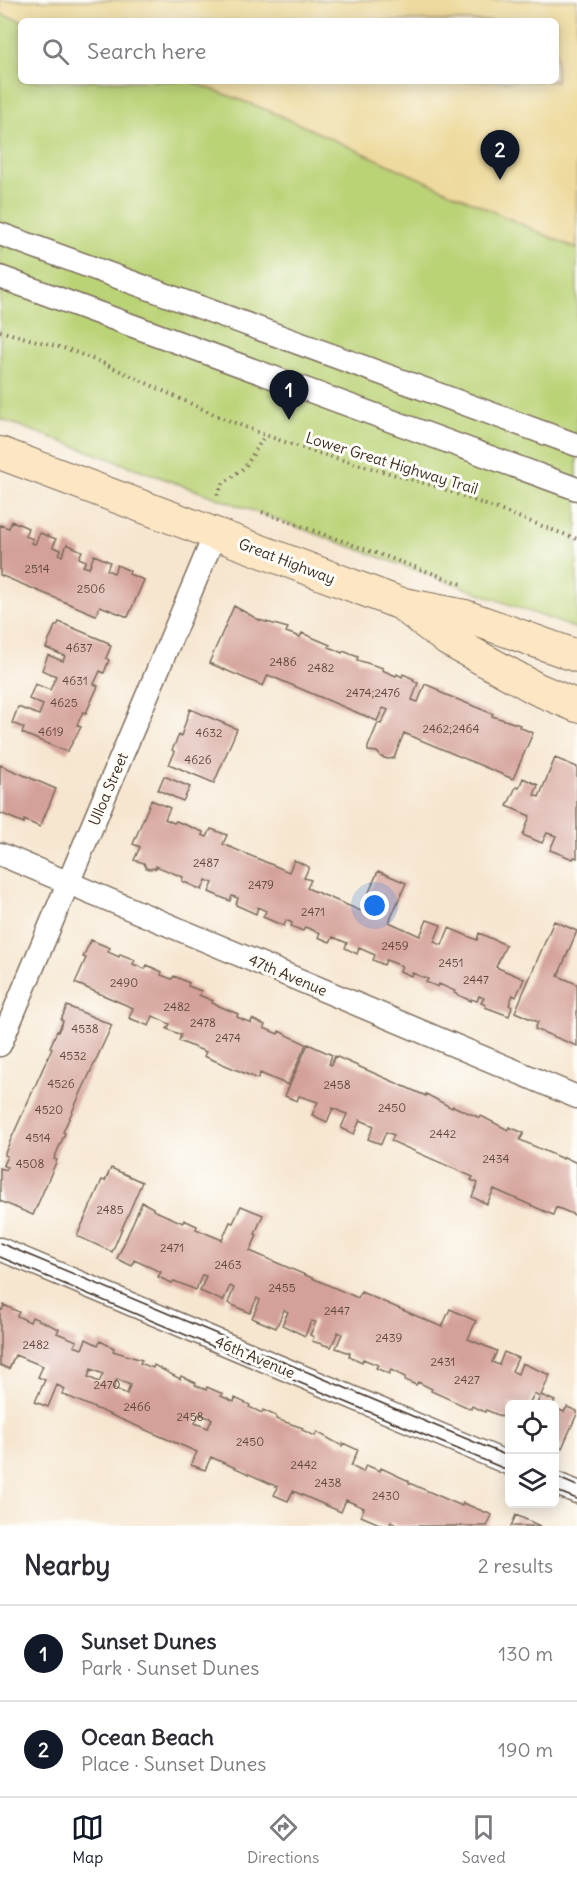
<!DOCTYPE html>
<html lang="en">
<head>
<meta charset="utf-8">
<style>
  :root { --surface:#fff; --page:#f7f7f7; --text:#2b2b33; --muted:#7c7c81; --line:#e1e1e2; --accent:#111827 }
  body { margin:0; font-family:Delius,sans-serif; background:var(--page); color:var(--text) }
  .controls { position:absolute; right:18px; bottom:18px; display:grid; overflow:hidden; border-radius:9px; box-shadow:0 3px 15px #0003 }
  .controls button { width:54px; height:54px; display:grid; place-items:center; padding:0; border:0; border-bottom:2px solid var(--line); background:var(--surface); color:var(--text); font:30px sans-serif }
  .you { position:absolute; left:375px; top:906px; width:21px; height:21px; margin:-15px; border:4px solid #fff; border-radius:50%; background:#1a73e8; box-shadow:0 0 0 9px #1a73e833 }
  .badge { display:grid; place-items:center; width:39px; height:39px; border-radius:50%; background:var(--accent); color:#fff; font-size:20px; font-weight:700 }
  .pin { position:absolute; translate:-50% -50px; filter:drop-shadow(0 2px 3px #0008) }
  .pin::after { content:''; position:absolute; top:32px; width:21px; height:18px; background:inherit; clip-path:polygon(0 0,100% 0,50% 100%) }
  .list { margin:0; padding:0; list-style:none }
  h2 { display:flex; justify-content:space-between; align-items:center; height:78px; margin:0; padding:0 24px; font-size:26px }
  h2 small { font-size:20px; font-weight:400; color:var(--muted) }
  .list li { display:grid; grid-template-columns:39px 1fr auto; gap:18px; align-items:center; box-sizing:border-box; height:96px; padding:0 24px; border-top:2px solid var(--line) }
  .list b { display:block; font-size:22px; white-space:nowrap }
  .list p { margin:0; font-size:20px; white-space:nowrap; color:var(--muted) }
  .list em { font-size:20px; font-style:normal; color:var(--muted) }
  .icon { flex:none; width:33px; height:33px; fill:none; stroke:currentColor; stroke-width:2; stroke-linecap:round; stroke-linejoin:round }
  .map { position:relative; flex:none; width:577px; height:1526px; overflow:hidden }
  .search { position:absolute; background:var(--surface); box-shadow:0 3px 15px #0003; left:18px; right:18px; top:18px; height:66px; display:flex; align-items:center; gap:15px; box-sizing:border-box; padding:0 21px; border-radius:9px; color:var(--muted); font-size:22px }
  .sheet { height:270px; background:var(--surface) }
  nav { display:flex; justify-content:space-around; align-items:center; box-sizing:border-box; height:84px; border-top:2px solid var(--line); background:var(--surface); font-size:16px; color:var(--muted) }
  nav a { display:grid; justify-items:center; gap:3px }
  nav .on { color:var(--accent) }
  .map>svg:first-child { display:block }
  .green { fill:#bbd377; stroke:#7b7e4a; stroke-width:1.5 }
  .sand { fill:#eeda9e; stroke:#94825e; stroke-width:1.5 }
  .building { fill:#d4a199; fill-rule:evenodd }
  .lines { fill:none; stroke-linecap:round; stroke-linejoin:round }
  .street-casing { stroke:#7c6c5c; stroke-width:25 }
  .secondary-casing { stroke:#7c6c5c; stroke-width:34 }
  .path { stroke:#7c6c5c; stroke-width:4; stroke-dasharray:1.5 4.5; stroke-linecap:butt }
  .street { stroke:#fff; stroke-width:22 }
  .secondary { stroke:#fce6c4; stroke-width:32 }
  .tram { stroke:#3b2a1e; stroke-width:1.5 }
  .labels { text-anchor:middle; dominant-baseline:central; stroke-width:6; stroke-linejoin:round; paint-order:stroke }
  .number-label { font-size:12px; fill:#61483d }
  .street-label { font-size:15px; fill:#3b2a1e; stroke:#fdfcf7 }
</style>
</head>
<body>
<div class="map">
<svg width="577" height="1526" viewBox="0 0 577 1526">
  <rect width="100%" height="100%" fill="#fdfcf7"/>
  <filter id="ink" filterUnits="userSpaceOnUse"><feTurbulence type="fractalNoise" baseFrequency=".0167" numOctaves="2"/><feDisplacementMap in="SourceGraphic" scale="12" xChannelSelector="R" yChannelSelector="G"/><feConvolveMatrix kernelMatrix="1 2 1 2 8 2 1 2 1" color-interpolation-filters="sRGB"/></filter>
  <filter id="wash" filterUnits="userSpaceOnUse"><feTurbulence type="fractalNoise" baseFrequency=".008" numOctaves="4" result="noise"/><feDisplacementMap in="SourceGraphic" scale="24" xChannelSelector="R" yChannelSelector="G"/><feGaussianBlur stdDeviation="1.35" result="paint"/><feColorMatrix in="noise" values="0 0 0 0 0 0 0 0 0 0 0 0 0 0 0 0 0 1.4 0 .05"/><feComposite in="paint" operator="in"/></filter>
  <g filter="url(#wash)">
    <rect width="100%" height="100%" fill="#f6e6d0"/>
    <path class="green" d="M0,14L23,21H21V81H190L270,111L577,249V629L0,419Z"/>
    <path class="sand" d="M0,0H577V249L270,111L190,81H556V21H23L0,14Z"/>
    <g id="blocks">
      <path class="building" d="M12,521L28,528L25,536L33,539L31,543L35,544L40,533L56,539L53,547L61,550L59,554L62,556L67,544L82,551L79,558L86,561L83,566L89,568L94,555L110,562L107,570L114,573L117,565L130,571L129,574L144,580L128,617L100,606L96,615L0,575V525L9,528Z
        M234,606L259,620L288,628L286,632L300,637L302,633L330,645L329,647L342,653L343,651L358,657L357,660L383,668L382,670L396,676L397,674L402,677L403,674L414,679L413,681L418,683L412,700L418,702L425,684L439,690V692L493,714L492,716L520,725L519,727L533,733L513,779L404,733L394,758L388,759L381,757L377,752L368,751V747L378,723L381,724L388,710L383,708L377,721L268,675L263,686L209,663Z
        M59,622L109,643L108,645L111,646L106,658L109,660L104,673L100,671L94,684L98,686L86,713L83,712L77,725L81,727L67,752L22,733L24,728L12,723L18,707L39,715L43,705L29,699L35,684L50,690L56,676L42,670L48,655L63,661L65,656L46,648L55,626H57Z
        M190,709L237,729L214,783L169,764L175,752L172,750L179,735L181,736Z
        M555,758L577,767V858L574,857L573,859L550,850L556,836L547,833L542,843L523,835L530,816L507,806L516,787L519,788L523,778L538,785L534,795L539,797Z
        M0,765L56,789L40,827L24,820V823L0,813Z
        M164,776L190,787L183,801L158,790Z
        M151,800L170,808L165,819L174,823L176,821L203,832L202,835L207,837L211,829L227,835L223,844L289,872L294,860L309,867L304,878L311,880L307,888L361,911L378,871L406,883L389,922L420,936L427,920L441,925L434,942L442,945L449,928L477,940L479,933L506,945L496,967L524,979L516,997L513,995L509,1005L512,1007L509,1016L485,1007L486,1005L481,1003L484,998L479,996L477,1001L471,999V1001L454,993L455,991L439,984L438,987L426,982L428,979L412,973L411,976L400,971L402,966L386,960L384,965L373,960L375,955L359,948L357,954L345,948L347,943L333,937L330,942L318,937L320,933L305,927L303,931L291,926L292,923L286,920L284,926L263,917L266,911L258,907L256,914L236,905L238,898L232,896L230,901L209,892L213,883L206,880L202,890L182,881L183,877L156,866V868L149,869L146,868L144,863L134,860L140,847L133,844Z
        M554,921L577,931L558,976L577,984V1046L535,1029L538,1022L515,1012Z
        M91,940L110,948L108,952L119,957L120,954L135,960L133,964L145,969L147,965L162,972L161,975L172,979L174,976L189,983L188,986L201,991L199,995L213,1001L212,1003L238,1014L237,1017L251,1023L252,1019L265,1025L264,1028L278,1034L279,1031L306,1044L288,1085L260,1073L258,1079L204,1056L206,1052L179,1041L181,1035L167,1029L170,1024L153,1016L149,1026L129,1018L133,1008L75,983L86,958L83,957Z
        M67,1006L112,1025L63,1132L65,1133L54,1159L57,1160L33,1215L0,1201V1168L6,1170L7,1167L3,1165L7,1156L4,1155L52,1048L50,1047L57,1031L58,1032L63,1021L61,1020Z
        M308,1044L332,1055L329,1064L331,1065L335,1056L426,1096V1094L452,1108L453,1106L480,1118L481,1116L508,1130L509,1127L524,1133L520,1140L563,1159L564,1157L577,1163V1216L556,1207L553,1215L494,1189L487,1204L472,1197L478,1183L471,1180L473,1177L391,1141L394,1135L386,1132L381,1144L368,1139L374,1126L360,1120L354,1134L341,1128L347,1114L341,1112L333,1108L327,1122L312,1115L318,1102L299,1096L297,1101L285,1096Z
        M111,1168L142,1182L112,1252L77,1236L102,1180L105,1181Z
        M142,1202L153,1208V1210L183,1223L184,1220L197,1226L196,1229L222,1240L230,1222L233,1223L241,1206L263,1215L255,1234L257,1235L250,1251L358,1298L361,1292L442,1327L450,1309L476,1321L468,1339L497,1351L492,1362L499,1365L504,1352L518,1358L512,1371L518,1374L522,1363L550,1375L541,1395L555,1401L553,1404H537L540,1397L534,1394L529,1404H510V1420L486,1410L485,1412L472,1406L471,1409L431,1391L432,1389L418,1382L416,1385L405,1380V1377L391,1370L389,1374L376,1368L378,1365L363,1359L362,1362L349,1356L350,1353L336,1348L342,1334L338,1332L331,1347L312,1341L314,1337L310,1335L316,1322L311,1321L305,1336L282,1325L288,1312L284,1310L276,1328L252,1318L260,1300L257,1298L250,1313L228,1303L234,1288L230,1286L223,1301L200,1291L206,1276L202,1275L196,1290L174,1281L172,1283L158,1277L161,1272L134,1260L132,1266L117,1259Z
        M4,1305L19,1312L17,1316L30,1322L32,1317L59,1329L57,1333L77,1341L74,1346L82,1349L86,1339L98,1345L100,1341L114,1348L113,1351L142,1360L140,1363L153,1368L154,1365L180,1379L181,1376L196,1383L195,1385L206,1390L207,1387L223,1394L221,1396L234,1402L235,1398L250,1405L249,1407L262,1413L263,1410L276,1416V1419L303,1428L302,1430L315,1436L317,1432L342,1446L343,1443L358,1450L351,1466L363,1472L366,1465L380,1471L381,1468L409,1481V1483L462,1506L463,1503L492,1515L487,1526H397L391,1522L389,1526H384L361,1516L364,1508L346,1500L341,1512L293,1491L288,1501L274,1495L278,1487L211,1457L205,1470L191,1465L197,1452L62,1394L65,1389L57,1385L48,1407L35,1402L45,1380L38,1377L43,1366L15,1355L9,1369L0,1365V1309L2,1310ZM91,1369L103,1374L99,1382L88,1377ZM117,1379L130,1385L127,1394L113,1388ZM199,1414L212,1419L208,1428L195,1423Z
        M567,1407L577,1411V1414L562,1448L555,1444V1408L564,1412Z
        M516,1515L540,1526H511Z"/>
    </g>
  </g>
  <g filter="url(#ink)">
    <use href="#blocks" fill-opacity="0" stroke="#7c6c5c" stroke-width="1.5"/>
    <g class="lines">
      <g class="street-casing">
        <path id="street" d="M0,234L577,445
          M0,277L577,489
          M0,854L577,1097
          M0,1045L215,534
          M0,1249L510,1464
          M554,1483L577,1492"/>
      </g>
      <g class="secondary-casing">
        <path id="secondary" d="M0,453L399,603L465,616L577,656
          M405,607L448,640L537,689L577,706"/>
      </g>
      <path class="path" d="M0,331L70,350L105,364L220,417L265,435L308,450L438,487L577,539
        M217,495L223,484L245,467L265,435
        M262,512L462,584"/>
      <use href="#street" class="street"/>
      <use href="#secondary" class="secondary"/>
      <path class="tram" d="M0,1243L510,1457
        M0,1257L510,1471
        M554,1476L577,1486
        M554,1490L577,1499"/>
    </g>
  </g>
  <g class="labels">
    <g class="number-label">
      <text x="37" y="568">2514</text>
      <text x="91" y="588">2506</text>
      <text x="79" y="647">4637</text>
      <text x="283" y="661">2486</text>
      <text x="321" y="667">2482</text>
      <text x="75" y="680">4631</text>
      <text x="373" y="692">2474;2476</text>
      <text x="64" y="702">4625</text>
      <text x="451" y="728">2462;2464</text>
      <text x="51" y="731">4619</text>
      <text x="209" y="732">4632</text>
      <text x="198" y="759">4626</text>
      <text x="206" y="862">2487</text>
      <text x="261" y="884">2479</text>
      <text x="313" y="911">2471</text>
      <text x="395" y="945">2459</text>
      <text x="451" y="962">2451</text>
      <text x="476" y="979">2447</text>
      <text x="124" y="982">2490</text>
      <text x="177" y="1006">2482</text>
      <text x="203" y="1022">2478</text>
      <text x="85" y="1028">4538</text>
      <text x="228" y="1037">2474</text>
      <text x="73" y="1055">4532</text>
      <text x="61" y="1083">4526</text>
      <text x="337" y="1084">2458</text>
      <text x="392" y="1107">2450</text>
      <text x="49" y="1109">4520</text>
      <text x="443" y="1133">2442</text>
      <text x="38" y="1137">4514</text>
      <text x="496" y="1158">2434</text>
      <text x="30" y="1163">4508</text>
      <text x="110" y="1209">2485</text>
      <text x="172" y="1247">2471</text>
      <text x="228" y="1264">2463</text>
      <text x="282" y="1287">2455</text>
      <text x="337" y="1310">2447</text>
      <text x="389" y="1337">2439</text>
      <text x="36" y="1344">2482</text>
      <text x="443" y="1361">2431</text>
      <text x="467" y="1379">2427</text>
      <text x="107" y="1384">2470</text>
      <text x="137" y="1406">2466</text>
      <text x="190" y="1416">2458</text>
      <text x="250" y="1441">2450</text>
      <text x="304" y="1464">2442</text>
      <text x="328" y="1482">2438</text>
      <text x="386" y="1495">2430</text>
    </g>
    <g class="street-label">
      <text transform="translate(392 463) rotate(17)">Lower Great Highway Trail</text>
      <text transform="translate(287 561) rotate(21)">Great Highway</text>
      <text transform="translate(108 789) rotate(-67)">Ulloa Street</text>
      <text transform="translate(288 975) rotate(23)">47th Avenue</text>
      <text transform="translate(255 1357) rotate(23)">46th Avenue</text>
    </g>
  </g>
</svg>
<div class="controls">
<button><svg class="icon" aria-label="locate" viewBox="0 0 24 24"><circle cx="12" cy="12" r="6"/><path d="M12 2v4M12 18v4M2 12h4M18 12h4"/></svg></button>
<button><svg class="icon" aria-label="layers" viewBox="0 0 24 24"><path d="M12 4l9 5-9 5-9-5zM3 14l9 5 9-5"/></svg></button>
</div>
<div class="you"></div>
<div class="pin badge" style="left:289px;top:420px">1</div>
<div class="pin badge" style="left:500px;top:180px">2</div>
<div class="search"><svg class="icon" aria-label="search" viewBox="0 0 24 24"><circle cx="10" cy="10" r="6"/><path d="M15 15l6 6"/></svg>Search here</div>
</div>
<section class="sheet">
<h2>Nearby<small>2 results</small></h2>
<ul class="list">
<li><span class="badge">1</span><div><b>Sunset Dunes</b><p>Park · Sunset Dunes</p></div><em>130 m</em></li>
<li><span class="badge">2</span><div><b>Ocean Beach</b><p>Place · Sunset Dunes</p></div><em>190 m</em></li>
</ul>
</section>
<nav>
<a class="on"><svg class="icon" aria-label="map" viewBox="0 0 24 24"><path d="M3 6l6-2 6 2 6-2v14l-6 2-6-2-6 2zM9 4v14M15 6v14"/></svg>Map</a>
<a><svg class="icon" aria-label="directions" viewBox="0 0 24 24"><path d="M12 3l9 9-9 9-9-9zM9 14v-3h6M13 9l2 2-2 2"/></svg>Directions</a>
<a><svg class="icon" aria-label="saved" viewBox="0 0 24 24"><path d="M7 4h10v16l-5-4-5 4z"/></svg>Saved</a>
</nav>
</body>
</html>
